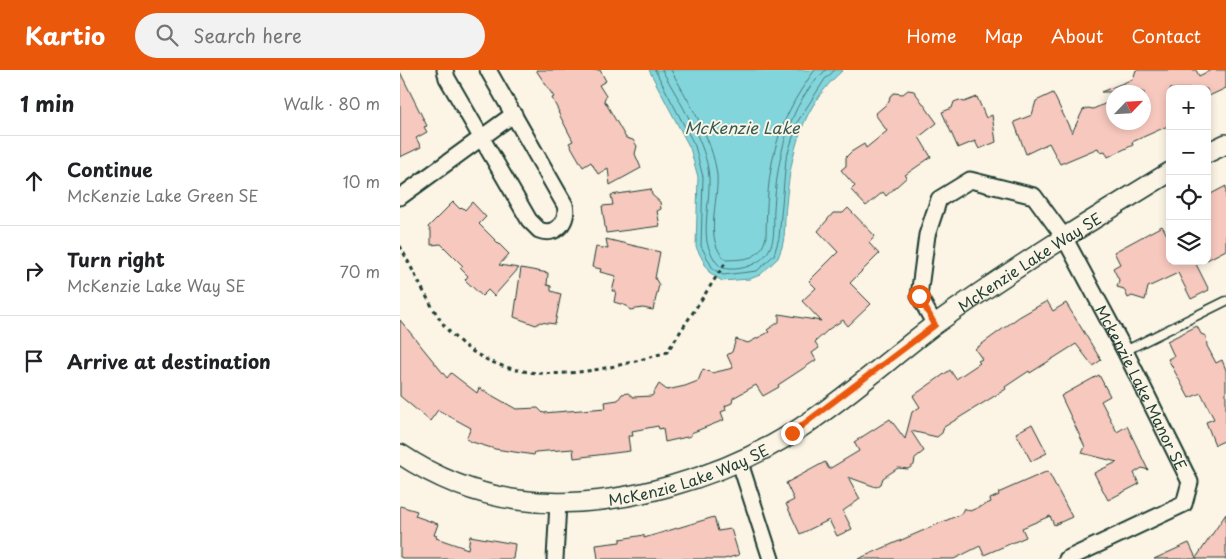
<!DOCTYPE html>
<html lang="en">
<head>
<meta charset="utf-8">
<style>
  :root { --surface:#fff; --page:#f2f2f2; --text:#202124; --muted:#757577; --line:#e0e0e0; --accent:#ea580c }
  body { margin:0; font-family:"Playpen Sans",sans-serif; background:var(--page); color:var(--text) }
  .controls { position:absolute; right:15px; top:15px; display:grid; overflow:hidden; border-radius:10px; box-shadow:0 2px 8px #0003 }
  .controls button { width:45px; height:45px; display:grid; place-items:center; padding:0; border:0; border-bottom:1px solid var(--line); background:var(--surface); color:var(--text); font:25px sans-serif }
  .compass { position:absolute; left:706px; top:15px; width:45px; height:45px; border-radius:50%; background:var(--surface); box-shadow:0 2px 8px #0003; rotate:65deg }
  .stop { position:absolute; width:15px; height:15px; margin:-11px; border:4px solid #ea580c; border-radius:50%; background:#fff }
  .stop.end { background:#ea580c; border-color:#fff; box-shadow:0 1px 5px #0008 }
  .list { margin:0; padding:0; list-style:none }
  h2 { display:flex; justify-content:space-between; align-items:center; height:65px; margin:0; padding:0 20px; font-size:21px }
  h2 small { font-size:16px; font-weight:400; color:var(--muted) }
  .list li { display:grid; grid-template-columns:32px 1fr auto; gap:15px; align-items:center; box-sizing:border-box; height:90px; padding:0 20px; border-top:1px solid var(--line) }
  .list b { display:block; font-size:19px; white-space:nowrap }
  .list p { margin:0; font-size:16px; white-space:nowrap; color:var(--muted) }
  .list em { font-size:16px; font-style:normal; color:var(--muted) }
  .icon { flex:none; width:28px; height:28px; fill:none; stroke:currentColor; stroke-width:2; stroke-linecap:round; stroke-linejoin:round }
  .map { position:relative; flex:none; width:826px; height:489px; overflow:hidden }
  header { display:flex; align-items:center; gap:30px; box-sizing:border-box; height:70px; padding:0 25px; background:var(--accent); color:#fff }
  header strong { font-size:24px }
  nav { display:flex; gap:28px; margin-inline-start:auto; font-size:18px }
  .search { width:350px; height:45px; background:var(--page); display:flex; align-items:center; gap:12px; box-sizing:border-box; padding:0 18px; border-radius:28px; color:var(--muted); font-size:19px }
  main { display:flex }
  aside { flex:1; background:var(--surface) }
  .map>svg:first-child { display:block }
  .water { fill:#83d5dc; stroke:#5b9899 }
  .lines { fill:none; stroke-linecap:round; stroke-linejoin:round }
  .shore { stroke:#477a77; stroke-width:1 }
  .building { fill:#f7c8be; stroke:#1f3d34 }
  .service-casing { stroke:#1f3d34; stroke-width:11 }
  .minor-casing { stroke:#1f3d34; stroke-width:19 }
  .tertiary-casing { stroke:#1f3d34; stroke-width:22 }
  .path { stroke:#1f3d34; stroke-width:3; stroke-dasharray:4 4; stroke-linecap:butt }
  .service { stroke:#fcf5e5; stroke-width:8 }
  .minor { stroke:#fcf5e5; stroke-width:15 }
  .tertiary { stroke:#fcf5e5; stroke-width:19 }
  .route { stroke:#ea580c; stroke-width:6 }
  .labels { text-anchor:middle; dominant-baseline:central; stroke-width:4; stroke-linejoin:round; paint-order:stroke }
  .street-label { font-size:15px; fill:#1f3d34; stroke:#fcf5e5 }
  .water-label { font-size:16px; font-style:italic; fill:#335b56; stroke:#fcf5e5 }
</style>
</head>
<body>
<header>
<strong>Kartio</strong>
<div class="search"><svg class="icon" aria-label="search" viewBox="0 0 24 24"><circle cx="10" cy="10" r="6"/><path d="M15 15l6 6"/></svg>Search here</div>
<nav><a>Home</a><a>Map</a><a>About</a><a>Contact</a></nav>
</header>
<main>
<aside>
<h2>1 min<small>Walk · 80 m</small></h2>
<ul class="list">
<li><svg class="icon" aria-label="ahead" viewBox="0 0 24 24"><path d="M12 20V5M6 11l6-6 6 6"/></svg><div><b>Continue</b><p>McKenzie Lake Green SE</p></div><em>10 m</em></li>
<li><svg class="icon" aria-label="right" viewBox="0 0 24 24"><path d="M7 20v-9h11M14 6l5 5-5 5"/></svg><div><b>Turn right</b><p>McKenzie Lake Way SE</p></div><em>70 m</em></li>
<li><svg class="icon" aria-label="arrive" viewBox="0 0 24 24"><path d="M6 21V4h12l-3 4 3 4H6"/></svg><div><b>Arrive at destination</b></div></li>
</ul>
</aside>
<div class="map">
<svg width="826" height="489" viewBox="0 0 826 489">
  <rect width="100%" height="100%" fill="#fcf5e5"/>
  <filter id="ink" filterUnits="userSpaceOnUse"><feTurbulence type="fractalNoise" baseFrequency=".02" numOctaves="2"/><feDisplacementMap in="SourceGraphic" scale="10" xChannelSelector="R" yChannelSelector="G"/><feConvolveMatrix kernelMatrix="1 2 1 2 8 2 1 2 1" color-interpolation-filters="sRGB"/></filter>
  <g filter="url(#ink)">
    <path class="water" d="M249,0H443C401,37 391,82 386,135C384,149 386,163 382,177L378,188L360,205L350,209L322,211L309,202L296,177L298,107L290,78Z"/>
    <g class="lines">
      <path class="shore" d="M255,0L295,76L303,107L301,176L313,199L323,205L357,201L374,185L379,168L386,89L398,51L425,9L435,0
        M262,0C278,29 308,75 309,108C310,129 304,151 307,172C308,178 316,196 323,198C338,202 361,195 369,180C376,168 373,153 374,139C377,91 387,34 426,0
        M271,0C288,31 313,69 317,105C319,132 303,170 326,190C347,189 360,190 366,167C367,100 373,55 415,0"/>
    </g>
    <path class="building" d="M136,0H200L206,11L199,15L206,26L204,30L226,68L233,70L237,76L235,84L241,98L210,115L208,98L198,104L191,92L183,97L169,73L173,71L158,42H159L152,28L154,27Z
      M736,0H796L799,6L811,0H826V18L807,27V19H770V55L732,72L733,75L708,87L705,81L700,82L698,78L660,94L649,73L626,84L614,52L632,45L636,31L653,23L672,63L683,40L688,38L693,39L709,32L714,43V52H744V22H701L733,9Z
      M0,2L27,56L24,57L27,62L16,68L21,77L0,87Z
      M508,20L514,21L537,53L519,67L531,87L505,105L507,107L486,126L483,122L466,136L451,120L455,116L441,100L446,96V87L451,82L464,74L466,78L487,61L475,44L489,32L490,26L494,23L503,24Z
      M577,27L586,48L592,45L596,72L579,79L575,71L558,78L542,42L552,38L554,32L559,30L564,32Z
      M826,116V180L807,190V126Z
      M251,119L252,125L260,132L261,139L257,141L260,156L206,163L202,136L213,135L211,125Z
      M53,132L60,139L62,137L65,140L72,132L86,147L79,154L109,184L99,195L119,198L94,226L88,220L82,226L65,210L68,206L60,198L63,196L41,174L31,175V161L28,157Z
      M448,138L475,166L469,173L479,184L450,213L471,234L448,256L443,250L429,259L415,272L419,278L412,283L416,290L378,315L379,317L363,326L356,315L333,328L332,333L325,336L326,340L321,342L324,350L291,363V366L265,372L263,358L259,359L258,356L232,361L233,366H228L230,381L174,388L173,379L135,382L134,385L95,379L72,372L66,369L71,358L38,340L30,351L0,326V250L47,308L51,303L77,323L79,318L116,339L138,338L143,343L206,338L205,332L218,330L222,324L228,323L233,327L252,326L259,314L267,320L285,316L298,311L303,299L312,303L333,298L327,285L332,282L336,269L348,273L369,262L367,260L379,252V244L421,251L402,231L416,218L409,211L438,182L418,161L433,143H443Z
      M762,156L770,170V191H803L796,194L809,220L791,229L778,203L748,217L745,230L732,226L728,228L724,219L717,217L719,210L713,198L720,194L714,182Z
      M206,169L260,182L255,208L259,215L253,240L243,238L230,240L227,236L214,232L216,221H212L216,206L200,202L201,199L192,197L196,177L208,179Z
      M121,198L148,203L147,215L151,216V221L161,224L155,254L140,252L136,255L114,247Z
      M647,231L653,241L666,233L701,290L693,296L676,274L630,303L629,301L605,317L606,319L544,357L542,363L537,367L511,361L524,381L515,388L514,395L508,399L498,398L483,408L481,414L476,417L448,407L460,429L443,441L452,459L437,466L429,450L400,464L386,434L394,430L386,413L425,392L429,399L459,381L454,372L490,349L505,369L512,342L520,337L513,326L550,300L556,309L580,293L578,291L582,289L575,279L619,247Z
      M797,256L801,264L806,266L807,276L816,293L822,290L826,300V374L824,371L815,375L806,352L814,349L801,323L789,328L768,289L774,286L767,271Z
      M699,305L710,326L701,331L717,362L727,356L748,400L742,398L734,403L739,414L708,430L694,403L717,392L682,383L685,377L661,326Z
      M632,354L647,383L631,391L616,363Z
      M648,401L672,447L654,455L650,446L622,458L626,467L584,485L580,476L554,489H458L561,444L564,438L570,441L591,432L590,429L599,425L598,423Z
      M0,436L17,441L15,446L38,454L34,465L37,466L36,468L68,479L70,466L115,474L113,489H6L0,487Z
      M826,444V489H754L789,473L796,488Z
      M314,447L318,461L331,459L339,485L324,489H198L196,475L220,472V469L244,465V468Z"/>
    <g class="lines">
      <g class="service-casing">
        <path id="service" d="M725,281L826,231"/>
      </g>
      <g class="minor-casing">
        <g id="minor">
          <path d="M45,0L47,8L129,150L139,160C156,167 169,151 165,135L88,0"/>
          <path d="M0,127L114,44"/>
          <path id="s1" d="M535,255L519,226L527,165L539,129L570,110L634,126L664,167L725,281L790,412L784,434L667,489"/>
          <path d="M339,390L371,489"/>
          <path d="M155,489L158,433"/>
        </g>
      </g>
      <g class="tertiary-casing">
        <g id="tertiary">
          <path d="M807,83L826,74"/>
          <path id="s2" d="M0,384C36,408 75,424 118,430C212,443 332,406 409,352C453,322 492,287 534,255C610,200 690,151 770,102"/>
        </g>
      </g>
      <path class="path" d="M0,176C13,200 31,239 47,259C105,325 195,304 267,282L326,192"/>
      <use href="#service" class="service"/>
      <use href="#minor" class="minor"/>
      <use href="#tertiary" class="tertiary"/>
    </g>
  </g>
  <g class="lines" filter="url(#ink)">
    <path class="route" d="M392,363L535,255L519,226"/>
  </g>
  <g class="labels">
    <g class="street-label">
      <text stroke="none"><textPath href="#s2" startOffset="708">McKenzie Lake Way SE</textPath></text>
      <text stroke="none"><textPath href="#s1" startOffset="455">Mckenzie Lake Manor SE</textPath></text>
      <text stroke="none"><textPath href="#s2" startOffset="302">McKenzie Lake Way SE</textPath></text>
    </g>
    <g class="water-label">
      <text x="342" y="57">McKenzie Lake</text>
    </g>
  </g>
</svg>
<div class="controls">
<button>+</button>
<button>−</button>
<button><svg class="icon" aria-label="locate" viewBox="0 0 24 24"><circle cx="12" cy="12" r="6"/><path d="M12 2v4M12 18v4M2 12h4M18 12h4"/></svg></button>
<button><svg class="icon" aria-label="layers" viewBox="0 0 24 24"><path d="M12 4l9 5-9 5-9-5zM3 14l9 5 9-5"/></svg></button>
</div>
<svg class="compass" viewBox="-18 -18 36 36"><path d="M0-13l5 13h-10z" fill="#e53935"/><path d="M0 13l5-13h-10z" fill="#757577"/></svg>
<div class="stop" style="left:519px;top:226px"></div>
<div class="stop end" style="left:392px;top:363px"></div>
</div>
</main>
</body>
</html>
